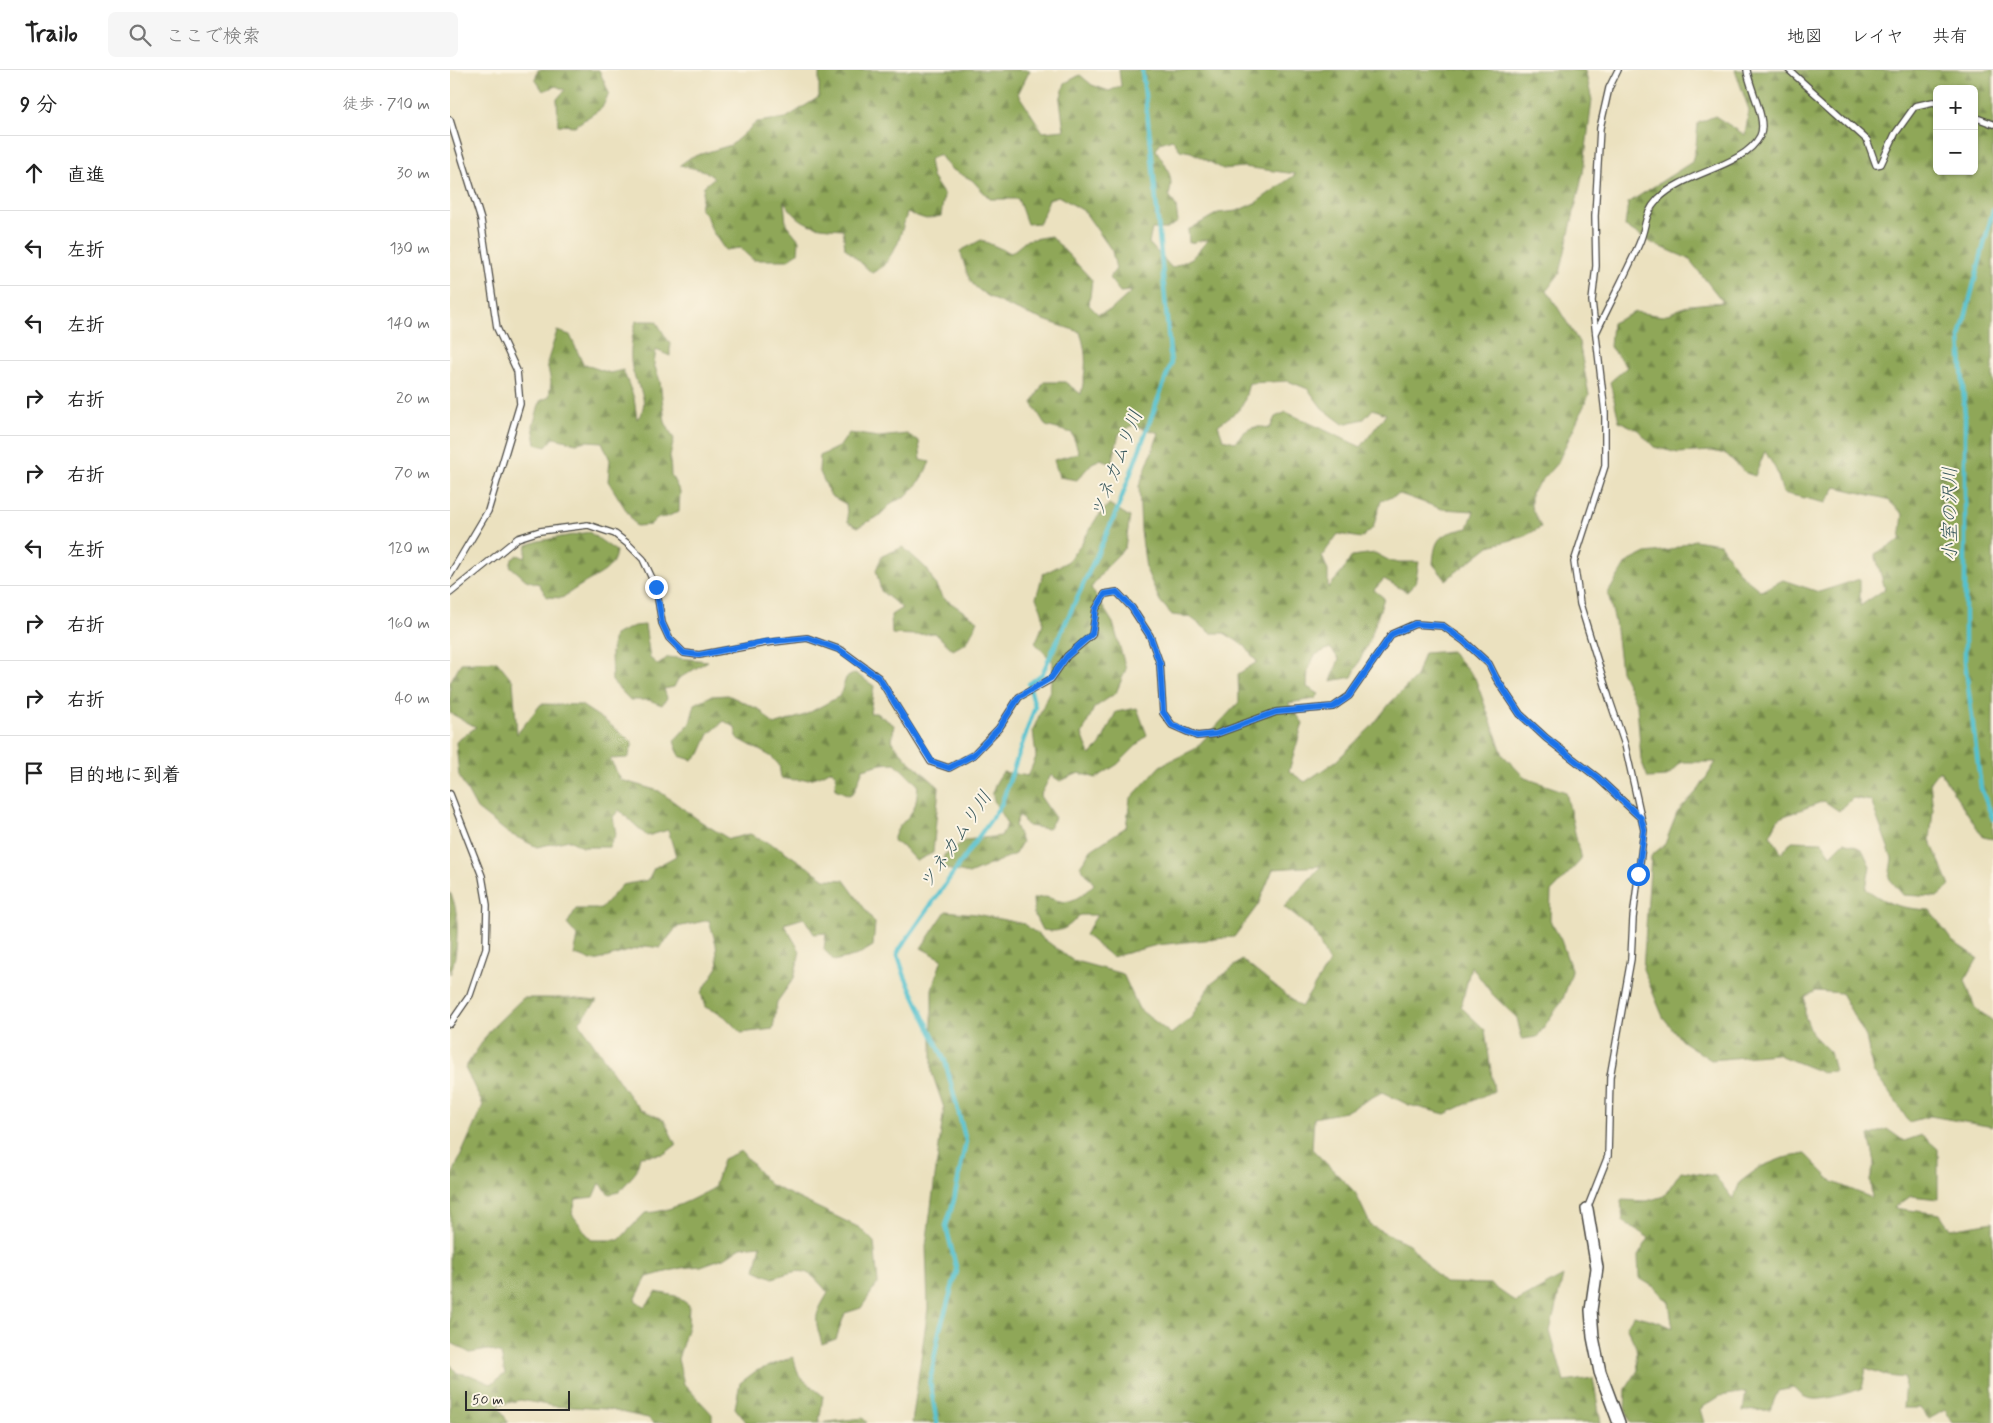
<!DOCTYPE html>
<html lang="ja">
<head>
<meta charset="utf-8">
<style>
  :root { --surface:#fff; --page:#f6f6f6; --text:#222; --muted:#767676; --line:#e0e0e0 }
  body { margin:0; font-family:Mynerve,"Klee One",sans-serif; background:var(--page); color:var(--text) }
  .controls { position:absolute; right:15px; top:15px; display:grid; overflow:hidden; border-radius:8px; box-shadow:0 1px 4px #0004 }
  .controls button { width:45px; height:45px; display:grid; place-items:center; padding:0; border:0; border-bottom:1px solid var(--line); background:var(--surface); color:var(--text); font:25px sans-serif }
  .scale { position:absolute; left:15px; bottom:12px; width:105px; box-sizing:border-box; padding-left:5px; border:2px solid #2b2b2b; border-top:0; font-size:14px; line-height:18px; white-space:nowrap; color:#2b2b2b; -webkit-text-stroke:4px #fcf5e5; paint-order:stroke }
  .stop { position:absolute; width:15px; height:15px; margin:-11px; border:4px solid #1a73e8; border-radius:50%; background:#fff }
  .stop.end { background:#1a73e8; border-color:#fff; box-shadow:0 1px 5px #0008 }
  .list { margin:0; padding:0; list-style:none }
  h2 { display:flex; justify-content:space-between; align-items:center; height:65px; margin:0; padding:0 20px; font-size:21px }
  h2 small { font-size:16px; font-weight:400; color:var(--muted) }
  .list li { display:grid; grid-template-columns:32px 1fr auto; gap:15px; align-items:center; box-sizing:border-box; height:75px; padding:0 20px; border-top:1px solid var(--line) }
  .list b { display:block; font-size:19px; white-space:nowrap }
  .list em { font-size:16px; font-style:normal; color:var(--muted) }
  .icon { flex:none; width:28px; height:28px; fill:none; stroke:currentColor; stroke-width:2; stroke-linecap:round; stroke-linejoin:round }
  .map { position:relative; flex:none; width:1543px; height:1353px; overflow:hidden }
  header { display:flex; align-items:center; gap:30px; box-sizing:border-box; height:70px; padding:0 25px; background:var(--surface); border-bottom:1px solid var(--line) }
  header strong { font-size:24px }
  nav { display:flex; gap:28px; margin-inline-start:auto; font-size:18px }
  .search { width:350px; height:45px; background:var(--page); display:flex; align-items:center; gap:12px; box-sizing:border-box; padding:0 18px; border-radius:8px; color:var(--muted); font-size:19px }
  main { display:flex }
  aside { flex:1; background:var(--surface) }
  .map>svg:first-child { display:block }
  .forest { fill:url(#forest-firs); stroke:#5d6942; fill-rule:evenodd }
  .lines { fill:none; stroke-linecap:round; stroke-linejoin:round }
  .stream { stroke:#55c1ce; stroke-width:4.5 }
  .lane-casing { stroke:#484641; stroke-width:8 }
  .street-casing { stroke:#484641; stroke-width:14 }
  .lane { stroke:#fff; stroke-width:5.5 }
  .street { stroke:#fff; stroke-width:11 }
  .route { stroke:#1a73e8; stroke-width:6 }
  .labels { text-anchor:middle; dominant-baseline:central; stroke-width:4; stroke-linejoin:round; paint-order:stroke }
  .water-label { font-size:19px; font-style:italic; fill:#38585c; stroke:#fcf5e5 }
</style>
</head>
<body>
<header>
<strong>Trailo</strong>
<div class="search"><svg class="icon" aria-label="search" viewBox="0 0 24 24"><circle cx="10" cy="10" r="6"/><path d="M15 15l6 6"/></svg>ここで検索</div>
<nav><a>地図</a><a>レイヤ</a><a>共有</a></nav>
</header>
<main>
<aside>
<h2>9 分<small>徒歩 · 710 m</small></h2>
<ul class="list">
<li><svg class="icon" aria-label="ahead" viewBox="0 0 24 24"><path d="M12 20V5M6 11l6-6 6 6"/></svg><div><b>直進</b></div><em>30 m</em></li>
<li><svg class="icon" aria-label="left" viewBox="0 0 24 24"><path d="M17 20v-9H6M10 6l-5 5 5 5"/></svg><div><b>左折</b></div><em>130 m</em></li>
<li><svg class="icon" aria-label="left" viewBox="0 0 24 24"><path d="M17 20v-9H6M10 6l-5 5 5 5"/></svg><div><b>左折</b></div><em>140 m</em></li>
<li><svg class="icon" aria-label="right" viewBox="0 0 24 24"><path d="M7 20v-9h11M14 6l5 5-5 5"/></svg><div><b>右折</b></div><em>20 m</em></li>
<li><svg class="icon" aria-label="right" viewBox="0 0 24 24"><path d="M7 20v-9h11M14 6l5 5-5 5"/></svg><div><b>右折</b></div><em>70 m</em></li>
<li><svg class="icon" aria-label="left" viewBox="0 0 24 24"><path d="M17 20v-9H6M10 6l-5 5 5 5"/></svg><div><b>左折</b></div><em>120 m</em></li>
<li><svg class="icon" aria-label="right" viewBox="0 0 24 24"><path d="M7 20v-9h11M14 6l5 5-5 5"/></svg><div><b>右折</b></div><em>160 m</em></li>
<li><svg class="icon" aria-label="right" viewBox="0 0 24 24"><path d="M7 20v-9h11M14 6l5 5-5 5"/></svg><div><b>右折</b></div><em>40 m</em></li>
<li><svg class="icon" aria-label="arrive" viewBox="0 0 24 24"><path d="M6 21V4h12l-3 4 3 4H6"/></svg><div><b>目的地に到着</b></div></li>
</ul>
</aside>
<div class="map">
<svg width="1543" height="1353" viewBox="0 0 1543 1353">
  <defs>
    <pattern id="forest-firs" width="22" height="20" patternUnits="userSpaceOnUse" patternTransform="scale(1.25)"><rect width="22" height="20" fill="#8fa759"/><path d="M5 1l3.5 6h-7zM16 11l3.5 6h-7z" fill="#75884a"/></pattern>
  </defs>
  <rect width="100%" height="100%" fill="#fcf5e5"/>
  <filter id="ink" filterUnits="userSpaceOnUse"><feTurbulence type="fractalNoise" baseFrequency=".02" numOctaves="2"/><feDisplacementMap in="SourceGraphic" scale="10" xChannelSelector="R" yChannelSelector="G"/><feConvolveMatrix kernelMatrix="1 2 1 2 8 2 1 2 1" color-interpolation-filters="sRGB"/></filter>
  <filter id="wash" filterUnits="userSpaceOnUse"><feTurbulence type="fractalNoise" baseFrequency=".0096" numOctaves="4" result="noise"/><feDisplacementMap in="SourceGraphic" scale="20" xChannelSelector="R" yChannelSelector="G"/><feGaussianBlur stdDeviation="1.12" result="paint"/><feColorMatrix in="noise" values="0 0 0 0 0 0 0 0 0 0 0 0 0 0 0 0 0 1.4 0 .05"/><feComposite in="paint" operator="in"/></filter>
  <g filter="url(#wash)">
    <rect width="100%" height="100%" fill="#ebe1bf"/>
    <path class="forest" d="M88,0H149L159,23L152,38L125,56L108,55L107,29L115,20L106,16L93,21L85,9Z
      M374,0H580L568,24L593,62L614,60L610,30L615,13L630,5L642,15L659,21L671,16L669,0H1135L1142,30L1133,103L1110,203L1097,220L1129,272L1139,325L1108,392L1081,423V437L1091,457L1073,467L1039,476L996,510L983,494C985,465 991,464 1018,458L1024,441L992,439L950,424L931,431L923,458L911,468L888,464L872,486L878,501V518L892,502L902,486L925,483L942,492H969L965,514L957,522L934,509L924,520L934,528L920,569L902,607L881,611L889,589L880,578L865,585L858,600L857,617L869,624L865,629L838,633L853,653L839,701L855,712L886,691L922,656L941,632L966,607L974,583L1001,581L1025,608L1053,685L1075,708L1116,722L1131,790L1101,822L1100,850L1111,870L1122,902L1113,929L1087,967L1072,969L1067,948L1042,924L1021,896L1011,937L1035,960L1044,1021L995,1044L959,1035L932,1022L895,1042L864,1048L862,1079L905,1122L921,1156L959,1174L994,1213L1040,1214L1066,1232L1113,1206L1100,1261L1114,1312L1143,1308L1151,1353H462L478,1238L476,1176L494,1038L482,1003V919L492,889L471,878L496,841L526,844L574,854L622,890L673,904L689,939L721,964L741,948L760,915L792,890L851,937L879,893L864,861L834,837L871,796L823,799L808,835L784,867L707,875L662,887L635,865L647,845H630C616,859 612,863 592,860L584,844L583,829C599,825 596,828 610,831C623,834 635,823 644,814L630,796L641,780L676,757L680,729L710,696L745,679L789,632L788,604L807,592L795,576L774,563H761L740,547L722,545L710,531L696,499L691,461L689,416L709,363L683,355L669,364L662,394L651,389L642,393L627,410L609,407L604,390L629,383L622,363L596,356L582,333L594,312H615L631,324C636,300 638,285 630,262C606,254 536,233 522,213C516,205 514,190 510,181L531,170L561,183L577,170L601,166L642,210L639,235L648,244L661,240L682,221L670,222L659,208L666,199L662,181L634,141L608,126L599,129L590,153L577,154L568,129H540L522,110L501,99L489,84L479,90L482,107L494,125L491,146L476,149L457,143L448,173L434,196L422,203L395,178L393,159C364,157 351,157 334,131L336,154L349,170L348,183L338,190H303L290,178L275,180L262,161L256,145L250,139L254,116L264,108L255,101L230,95L241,87L281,75L307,52L336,48L369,27V4ZM722,69L730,80L741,82L773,99L794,97L846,104L807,132L787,141L768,143L738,160L739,173L759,169L742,188L722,198L699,173L702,159H717L728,152L726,136L719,125C725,107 716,96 706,80L710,73ZM838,311L858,319L872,338L893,354L914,349L923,339L936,344L911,377L836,342L825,347L820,358C801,355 797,358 785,372L773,369L768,355L789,340L794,332L799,313Z
      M1285,0H1543V769L1533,767L1489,700L1480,712L1483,740L1480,770L1500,816L1487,827L1453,825L1439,808L1442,788L1421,731L1403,728L1389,741L1374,731L1329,748L1320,765L1332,783L1342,771L1372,772L1381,785L1394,772L1412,779L1420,796L1416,819C1440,836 1451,838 1480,840L1502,871L1528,888L1515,910L1525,938L1543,951V1057L1480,1046L1459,1052L1446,1032L1423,1002L1416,967L1391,923L1366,921L1355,927V946L1362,964L1380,982L1385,1001L1371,1002L1326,984L1261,990L1232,971L1213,947L1193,899L1201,786L1215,774L1227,743L1249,719L1266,692H1231L1217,707L1198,708L1191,690L1187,635L1171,601L1165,552L1158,523L1176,493L1196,483L1220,480L1244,470L1270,474L1291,505L1311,521L1333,510L1369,522L1410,509V536L1435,519L1425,484L1450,470L1453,444L1437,429L1386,417L1376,433L1333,423L1326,400L1315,381L1305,406L1296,403L1276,384L1261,381L1228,383L1204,377L1188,360L1169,351L1160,312L1177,297L1160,277L1162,253L1185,242L1213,246L1239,235L1273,232L1239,189L1202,173L1175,156L1178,133L1242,92L1246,76L1248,53L1265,46L1295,65L1299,40ZM1487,19H1524V101H1487Z
      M186,251H206L220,274V286L206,280L204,294L210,311L215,352L224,369L220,386L221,405L230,422L229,441L217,447L207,448L200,455L186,456L158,411L160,390L152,372L137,371L126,373L104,368L96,377L86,374L83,356L90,331L99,327L101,312L97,293L107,261L120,265L133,294L160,303L173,300L184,328L187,349C203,331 185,315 182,298C179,281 182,268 186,251Z
      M399,363L429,367L457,364L469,371L471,390L480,392L471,410L455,427L443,432L429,446L408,457L398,452L396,434L381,426L369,400L370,386L390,376Z
      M659,434L680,447L675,478L658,495L641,518L663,553L676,599L666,623L644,638L632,664L640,685L650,675L666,642L687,638L697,665L668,694L646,708L629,703L610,711L601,705L590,726L605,748L598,759L578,756L569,745L565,755L572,772L565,784L519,804L492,798L494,785L516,770L551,766L557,754C544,730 535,726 553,702L578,706L586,687L583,660L600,620L603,592L585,573C595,553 596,547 586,528L593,504L617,492L631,474L646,449Z
      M139,462L166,481C164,501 147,505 133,514C126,518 119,523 112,528L97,527L89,514L76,510L60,496L62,489L68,485L75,488L77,475L89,471Z
      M453,477L477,499L492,527L528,551L517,572L503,580L485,563L466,565L442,564L441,545L452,538L431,521L426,500L432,486Z
      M195,555L200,588L208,595L218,587L258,591L228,609L224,617L214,619L217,628L212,635L199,630H180L162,611L161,583L164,565L184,556Z
      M47,591L63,611L67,664L91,634L131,635L154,650L183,673L178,688L160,689L171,710L209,721L250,751L279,769L300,764L331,779L375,809L394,810L425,853L423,876L408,885L384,891L374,879L376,863L364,864L354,848L334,854L350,881L344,908L327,932L323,959L291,963L274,946L255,937L251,923L268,897L266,874L259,850L227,857L210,878L196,876L145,891L124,885L128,867L117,854L126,839H151L172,815L198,810L204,798L226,786L218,760L197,766L169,740L163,747L166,764L159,777H133L119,770L87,777L58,763L27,739L9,706L6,672L26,657L0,643V612L11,593Z
      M405,603L424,616L420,643H426L444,655L442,672L457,689L489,717L483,783L466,791L454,778L443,771C448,752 455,754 464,738C467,732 467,722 468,715L445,693L431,694L413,699L404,722L399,725L385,719L386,705L381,700C366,710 348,712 331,708L329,695L322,687L287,668L285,657L274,651L259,664L250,684L242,690L229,686L224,671L240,653L245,634L261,626L278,625L310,640L324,655L355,645L390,626L396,608Z
      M0,823C11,840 8,886 0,904Z
      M73,928H118L147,931L129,952L179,1026L190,1039L214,1050L226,1075L214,1084L190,1086L186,1102L169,1122L159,1124L150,1113L144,1127L126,1129L122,1144L141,1170H169L195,1143C220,1142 241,1130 264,1118L273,1089L291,1081L319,1114L410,1158L424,1172L428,1213L411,1238L395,1243L386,1269L372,1274C364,1247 364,1247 378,1223C357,1197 353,1198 323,1208L305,1200L311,1175L291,1177L276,1187L251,1196L231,1198L197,1207L185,1230L195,1237L206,1222L226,1226L239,1235L238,1256L228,1289L234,1314L262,1344V1353H203L198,1348L156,1339L103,1336L70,1330L48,1335L58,1353H0V1294L7,1303L20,1305L41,1314L55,1304L51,1284L39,1280L20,1283L0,1272V1110L33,1035L15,998L41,959Z
      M1437,1059L1454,1071L1472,1065L1488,1079V1129L1461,1126L1444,1138L1490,1144L1500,1159L1543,1152V1353H1503L1495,1340L1479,1349L1470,1338H1453L1455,1308L1438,1306L1416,1298L1412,1319C1396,1322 1368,1335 1353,1326C1350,1324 1347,1320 1344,1318L1328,1321L1320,1340L1293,1341L1296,1322L1270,1326L1250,1339L1254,1353H1181L1175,1339L1176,1319L1188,1300L1186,1277L1176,1256L1184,1245L1209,1252L1223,1258L1219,1233L1204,1217L1189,1208L1188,1186L1199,1168L1173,1151L1171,1130L1197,1131L1214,1126L1231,1101L1265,1106L1283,1129L1290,1112L1310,1097L1333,1088L1355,1084L1383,1112L1422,1128L1420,1110L1425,1092L1419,1066Z
      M343,1287L349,1306L373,1326L369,1353L413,1348L417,1353H297L285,1338L290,1313L306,1301Z"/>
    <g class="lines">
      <path class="stream" d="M1543,140L1510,267L1515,348V592L1531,718L1543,749
        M487,1353L480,1312L489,1262L507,1201L496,1156L504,1130L516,1071L495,991L455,907L447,883L551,735L585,637L579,614L592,604L666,443L721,294L701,76L692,0"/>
    </g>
  </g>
  <g filter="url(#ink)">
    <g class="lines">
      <g class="lane-casing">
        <path id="lane" d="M1339,0L1417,70L1426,95L1431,94L1445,64L1465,36L1483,32L1487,33
          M1524,47L1543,54
          M0,50L31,150L47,258L67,301L70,334L38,441L0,505
          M1146,263C1160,233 1176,204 1189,174C1197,156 1193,145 1208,129C1234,102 1294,97 1310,66C1318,50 1299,18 1297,0
          M0,523L68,468L90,461L138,455L165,464L178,474L193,489L206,517L212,553L219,568L234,583L249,585L315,573L357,568L391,580L429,608L481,692L499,698L523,685L549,658L569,627L601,609L617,586L642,565L646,539L655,524L667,522L682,538L700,566L710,594L713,643L722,655L747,666L766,664L826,642L883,637L899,626L942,564L965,554L993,556L1014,571L1039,594L1046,608L1070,644L1096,668L1148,708L1191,748
          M0,724L32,806L37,835L36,878L20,925L0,954
          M1137,1139L1158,1086L1160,1007L1181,889L1183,848L1194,760L1175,675L1160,631L1130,534L1124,492L1155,396V343L1142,231L1146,196L1145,146L1150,58L1159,18L1168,0"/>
      </g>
      <g class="street-casing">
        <path id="street" d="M1137,1139L1147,1198L1141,1240L1143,1267L1150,1302L1169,1353"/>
      </g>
      <use href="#lane" class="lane"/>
      <use href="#street" class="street"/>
    </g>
  </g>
  <g class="lines" filter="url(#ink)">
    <path class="route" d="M206,517L212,553L219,568L234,583L249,585L315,572L358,568L390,580L429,608L482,692L499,698L523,685L549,658L569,627L601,608L617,586L642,564L646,539L655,524L667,522L682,538L700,566L710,594L713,642L722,655L747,666L766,664L826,642L883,637L899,626L942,564L965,554L993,556L1014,571L1039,594L1046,608L1070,644L1096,668L1148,708L1191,748L1194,760L1188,804"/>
  </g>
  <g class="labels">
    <g class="water-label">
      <text transform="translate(667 394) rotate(-69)">ツネカムリ川</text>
      <text transform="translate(1500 444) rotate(-90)">小室の沢川</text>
      <text transform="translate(506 770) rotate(-56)">ツネカムリ川</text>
    </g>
  </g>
</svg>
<div class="controls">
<button>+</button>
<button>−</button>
</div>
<div class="scale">50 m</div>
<div class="stop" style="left:1188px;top:804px"></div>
<div class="stop end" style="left:206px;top:517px"></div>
</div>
</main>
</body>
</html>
